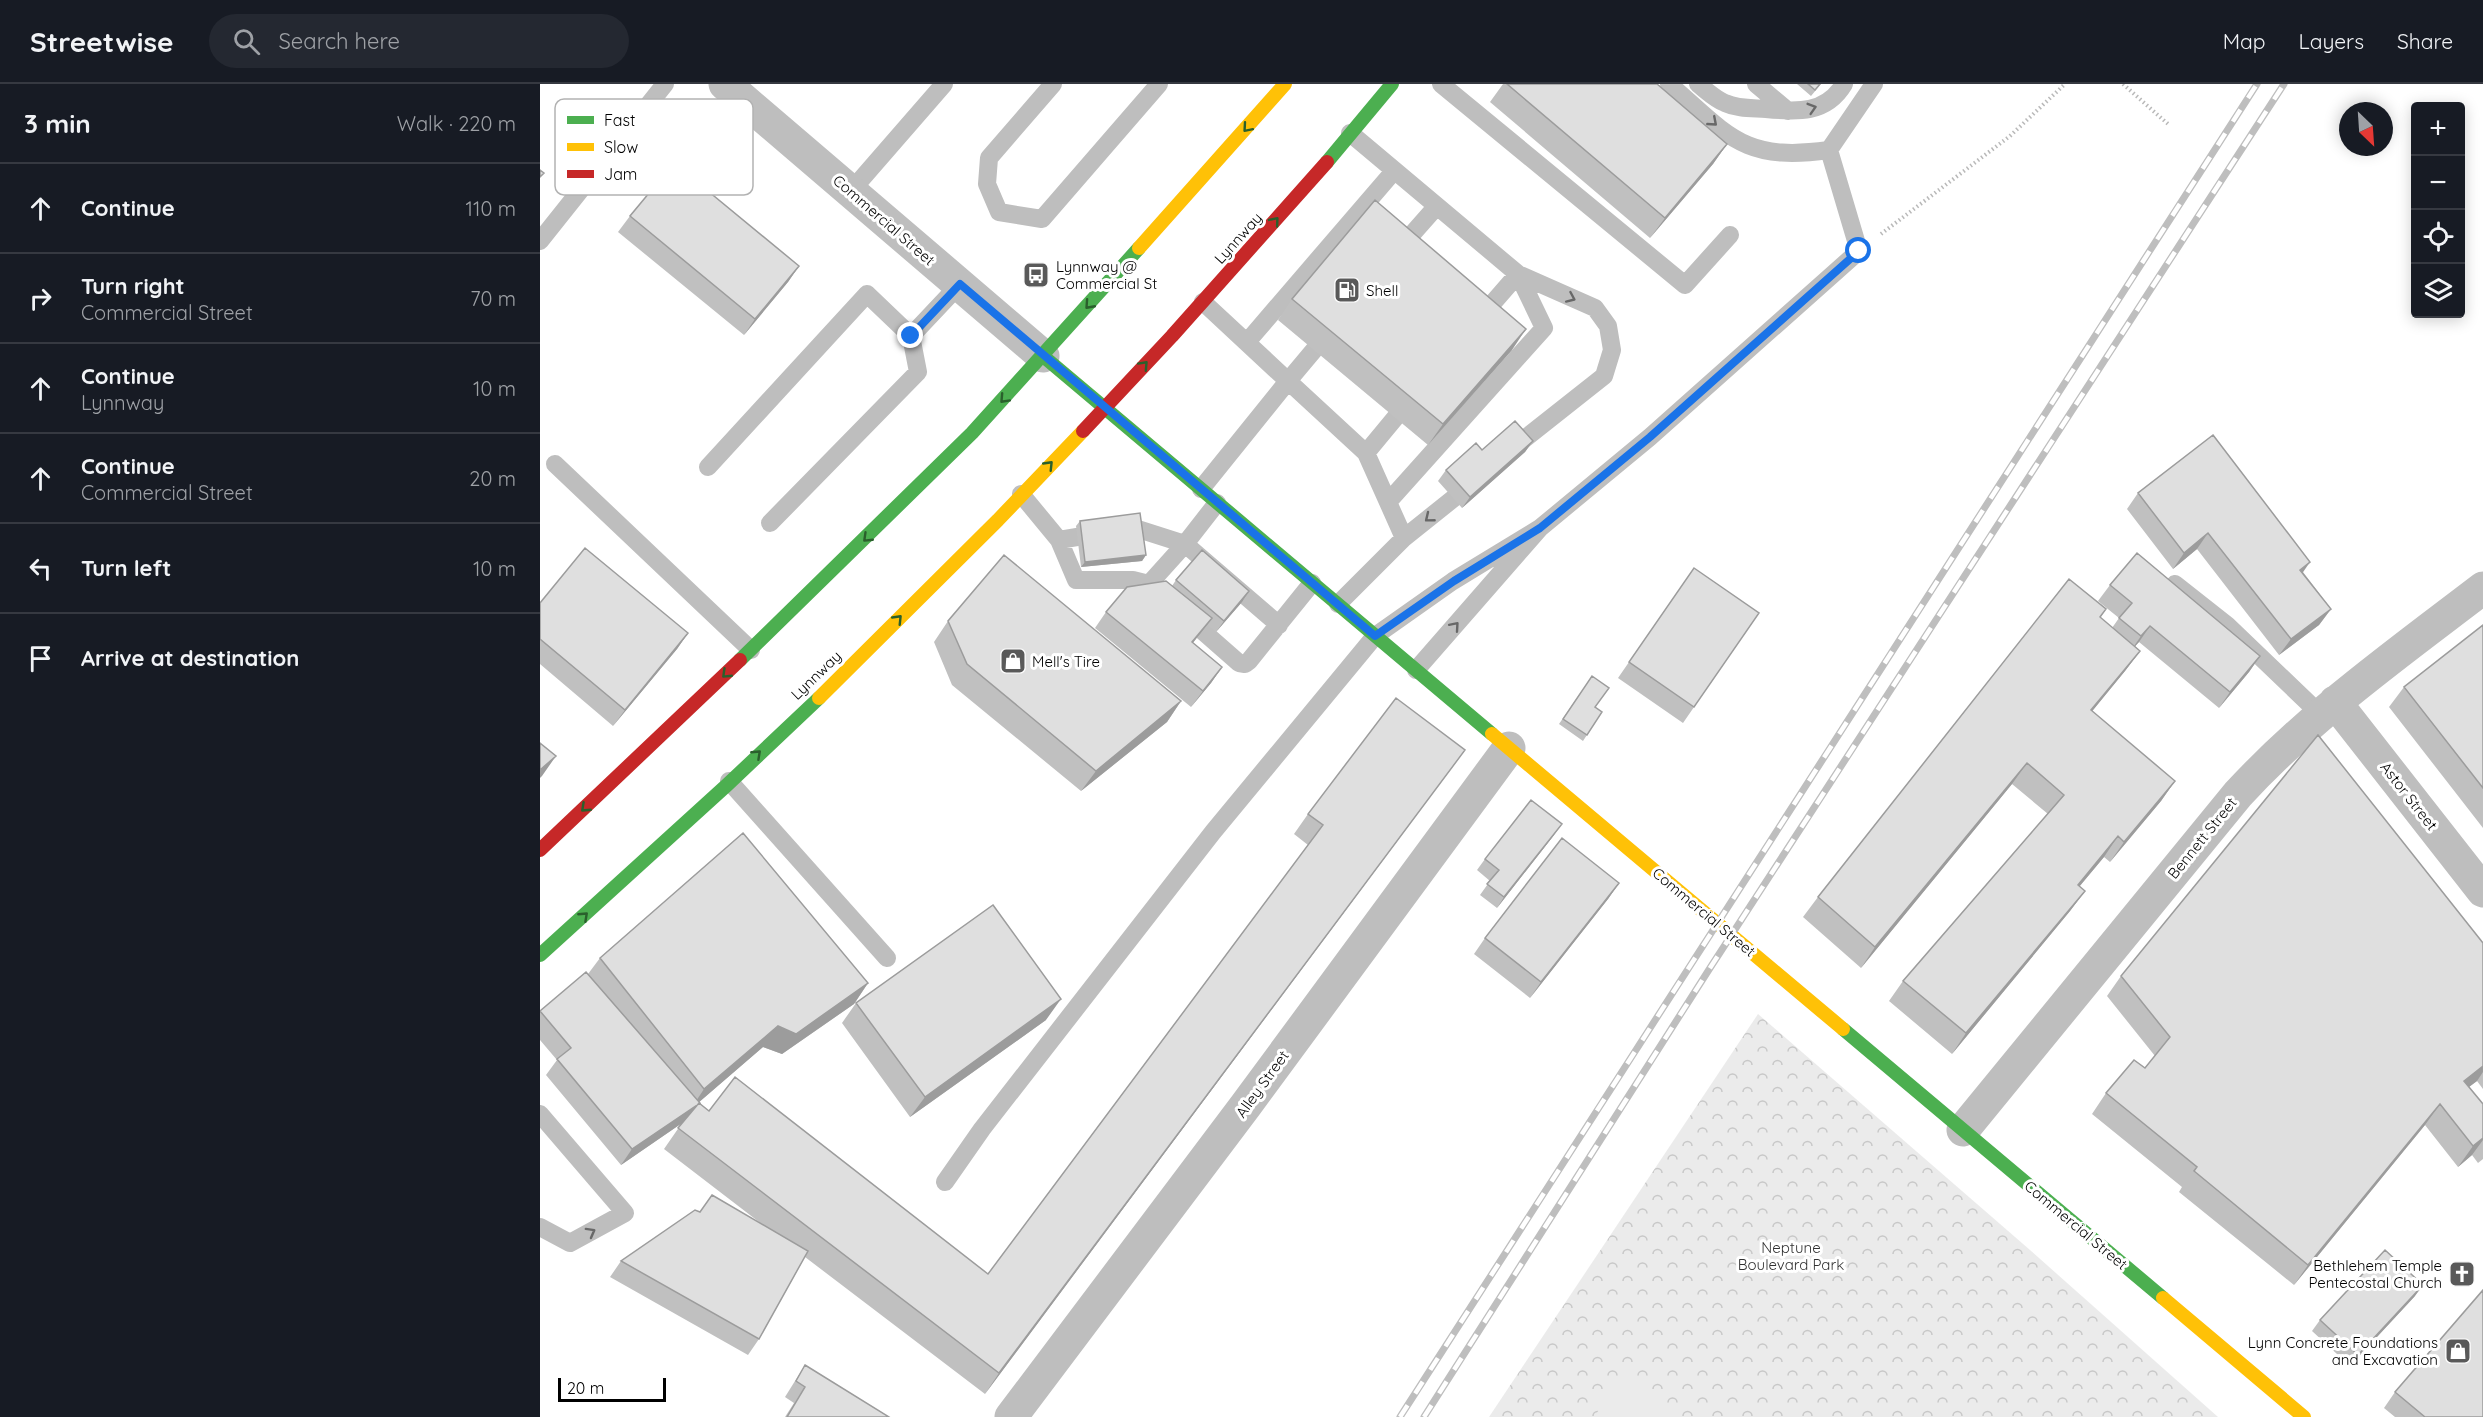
<!DOCTYPE html>
<html lang="en">
<head>
<meta charset="utf-8">
<style>
  :root { --surface:#171b24; --page:#242831; --text:#f1f3f6; --muted:#9ea1a6; --line:#363941 }
  body { margin:0; font-family:Quicksand,sans-serif; background:var(--page); color:var(--text) }
  .controls { position:absolute; right:18px; top:18px; display:grid; overflow:hidden; border-radius:6px; box-shadow:0 3px 15px #0003 }
  .controls button { width:54px; height:54px; display:grid; place-items:center; padding:0; border:0; border-bottom:2px solid var(--line); background:var(--surface); color:var(--text); font:30px sans-serif }
  .compass { position:absolute; left:1799px; top:18px; width:54px; height:54px; border-radius:50%; background:var(--surface); box-shadow:0 3px 15px #0003; rotate:155deg }
  .scale { position:absolute; left:18px; bottom:15px; width:108px; box-sizing:border-box; padding-left:6px; border:3px solid #000; border-top:0; font-size:16px; line-height:21px; white-space:nowrap; color:#000; -webkit-text-stroke:4px #fff; paint-order:stroke }
  .stop { position:absolute; width:18px; height:18px; margin:-14px; border:4px solid #1a73e8; border-radius:50%; background:#fff }
  .stop.end { background:#1a73e8; border-color:#fff; box-shadow:0 2px 6px #0008 }
  .list { margin:0; padding:0; list-style:none }
  h2 { display:flex; justify-content:space-between; align-items:center; height:78px; margin:0; padding:0 24px; font-size:26px }
  h2 small { font-size:20px; font-weight:400; color:var(--muted) }
  .list li { display:grid; grid-template-columns:39px 1fr auto; gap:18px; align-items:center; box-sizing:border-box; height:90px; padding:0 24px; border-top:2px solid var(--line) }
  .list b { display:block; font-size:22px; white-space:nowrap }
  .list p { margin:0; font-size:20px; white-space:nowrap; color:var(--muted) }
  .list em { font-size:20px; font-style:normal; color:var(--muted) }
  .icon { flex:none; width:33px; height:33px; fill:none; stroke:currentColor; stroke-width:2; stroke-linecap:round; stroke-linejoin:round }
  .map { position:relative; flex:none; width:1943px; height:1333px; overflow:hidden }
  header { display:flex; align-items:center; gap:36px; box-sizing:border-box; height:84px; padding:0 30px; background:var(--surface); border-bottom:2px solid var(--line) }
  header strong { font-size:28px }
  nav { display:flex; gap:33px; margin-inline-start:auto; font-size:21px }
  .search { width:420px; height:54px; background:var(--page); display:flex; align-items:center; gap:15px; box-sizing:border-box; padding:0 21px; border-radius:33px; color:var(--muted); font-size:22px }
  main { display:flex }
  aside { flex:1; background:var(--surface) }
  .map>svg:first-child { display:block }
  .forest { fill:url(#forest-crowns) }
  .pitch { fill:#ebebeb }
  .lines { fill:none; stroke-linecap:round; stroke-linejoin:round }
  .path { stroke:#b9b9b9; stroke-width:4; stroke-dasharray:1.5 3; stroke-linecap:butt }
  .lane { stroke:#bebebe; stroke-width:18 }
  .street { stroke:#bebebe; stroke-width:33 }
  .fast { stroke:#4caf50; stroke-width:14 }
  .slow { stroke:#ffc107; stroke-width:14 }
  .jam { stroke:#c62828; stroke-width:14 }
  .rail-casing { stroke:#bebebe; stroke-width:7 }
  .rail { stroke:#fff; stroke-width:4.5; stroke-dasharray:14; stroke-linecap:butt }
  .wall { fill:#c0c0c0 }
  .shaded-wall { fill:#9c9c9c }
  .building { fill:#dfdfdf; stroke:#9c9c9c; stroke-width:1.5 }
  .oneway { stroke:#686868 }
  .oneway2 { stroke:#2a602c }
  .route { stroke:#1a73e8; stroke-width:8 }
  .labels { text-anchor:middle; dominant-baseline:central; stroke-width:6; stroke-linejoin:round; paint-order:stroke }
  .street-label { font-size:15px; fill:#000; stroke:#fff }
  .poi-label { font-size:15px; fill:#000; stroke:#fff; text-anchor:start }
  .park-label { font-size:15px; fill:#323232; stroke:#fff }
  .key { fill:#fff; stroke:#b2b2b2; stroke-width:1.5 }
  .key-label { font-size:16px; fill:#000 }
</style>
</head>
<body>
<header>
<strong>Streetwise</strong>
<div class="search"><svg class="icon" aria-label="search" viewBox="0 0 24 24"><circle cx="10" cy="10" r="6"/><path d="M15 15l6 6"/></svg>Search here</div>
<nav><a>Map</a><a>Layers</a><a>Share</a></nav>
</header>
<main>
<aside>
<h2>3 min<small>Walk · 220 m</small></h2>
<ul class="list">
<li><svg class="icon" aria-label="ahead" viewBox="0 0 24 24"><path d="M12 20V5M6 11l6-6 6 6"/></svg><div><b>Continue</b></div><em>110 m</em></li>
<li><svg class="icon" aria-label="right" viewBox="0 0 24 24"><path d="M7 20v-9h11M14 6l5 5-5 5"/></svg><div><b>Turn right</b><p>Commercial Street</p></div><em>70 m</em></li>
<li><svg class="icon" aria-label="ahead" viewBox="0 0 24 24"><path d="M12 20V5M6 11l6-6 6 6"/></svg><div><b>Continue</b><p>Lynnway</p></div><em>10 m</em></li>
<li><svg class="icon" aria-label="ahead" viewBox="0 0 24 24"><path d="M12 20V5M6 11l6-6 6 6"/></svg><div><b>Continue</b><p>Commercial Street</p></div><em>20 m</em></li>
<li><svg class="icon" aria-label="left" viewBox="0 0 24 24"><path d="M17 20v-9H6M10 6l-5 5 5 5"/></svg><div><b>Turn left</b></div><em>10 m</em></li>
<li><svg class="icon" aria-label="arrive" viewBox="0 0 24 24"><path d="M6 21V4h12l-3 4 3 4H6"/></svg><div><b>Arrive at destination</b></div></li>
</ul>
</aside>
<div class="map">
<svg width="1943" height="1333" viewBox="0 0 1943 1333">
  <defs>
    <pattern id="forest-crowns" width="20" height="18" patternUnits="userSpaceOnUse" patternTransform="scale(1.5)"><rect width="20" height="18" fill="#ebebeb"/><path d="M2 6a3 3 0 1 1 6 0M12 15a3 3 0 1 1 6 0" fill="none" stroke="#c8c8c8"/></pattern>
  </defs>
  <rect width="100%" height="100%" fill="#fff"/>
  <path class="forest" d="M1218,930L1490,1166L1678,1333H949Z"/>
  <path class="pitch" d="M1087,1285L1142,1333H1054Z"/>
  <g class="lines">
    <path class="path" d="M1583,0L1628,40
      M1341,150L1470,52L1525,0"/>
    <path class="lane" d="M513,0L449,74L447,100L459,128L502,135L619,0
      M901,0L1145,201L1190,151
      M1129,0C1189,52 1203,78 1289,66L1334,0
      M1158,0C1167,7 1175,15 1185,19C1198,25 1212,24 1226,25C1257,28 1286,30 1304,0
      M1216,0L1248,27
      M810,49L978,190L1055,224L1068,242L1072,266L1064,292L978,360
      M311,107L404,0
      M0,157L125,0
      M858,166L896,123
      M938,236L978,190
      M371,252L420,200
      M707,258L854,87
      M774,266L748,297L826,369L864,454L798,520
      M826,369L855,334
      M15,380L211,566
      M168,383L327,210L371,252L378,288L230,439
      M661,405L748,297L663,218
      M481,410L519,456
      M848,418L1004,244L978,190
      M677,419L645,460L609,500L699,579L705,580L709,577L772,499
      M598,445L645,460L739,541
      M537,453L519,456L536,496H593L609,500
      M864,454L914,414
      M1635,500L1687,541L1781,631
      M876,586L1000,444L1110,353L1319,167L1289,66
      M189,697L347,874
      M0,1030L85,1129L30,1159L0,1143
      M405,1098L442,1045L673,748L835,552L913,497L1000,444"/>
    <path class="street" d="M185,0L503,272
      M1795,618L1943,807
      M1423,1046L1698,710C1771,631 1858,569 1943,504
      M471,1333L706,1021L969,664"/>
    <path class="fast" d="M787,78L852,0
      M503,272L952,650
      M200,576L432,349L599,164
      M0,871L187,701L279,614
      M1303,945L1623,1214"/>
    <path class="slow" d="M599,164L745,0
      M279,614L458,436L543,347
      M952,650L1303,945
      M1623,1214L1764,1333"/>
    <path class="jam" d="M543,347L632,252L787,78
      M0,766L200,576"/>
    <g class="rail-casing">
      <path id="rail" d="M860,1333L1717,0
        M884,1333L1170,884L1744,0"/>
    </g>
    <use href="#rail" class="rail"/>
  </g>
  <path class="wall" d="M963,0H1117L1187,60L1173,80L1110,154L950,18Z
    M1257,0H1281L1271,12Z
    M90,132L259,182L248,198L204,251L78,148Z
    M752,215L972,266L888,361L738,236Z
    M993,357L985,368L922,424L898,397L906,386L942,366Z
    M1598,409L1763,488L1791,525L1779,541L1739,571L1657,465L1633,485L1587,425Z
    M540,437L606,471L602,477L541,483L536,442Z
    M1154,484L1219,529L1143,639L1078,594Z
    M636,496L709,507L702,518L676,548L667,540L653,559L682,583L671,599L651,623L555,544L566,528L632,502Z
    M1570,501L1720,572L1709,588L1679,624L1599,558L1595,562L1600,567L1585,587L1552,627L1635,697L1621,717L1570,778L1564,773L1539,803L1545,807L1530,827L1412,970L1349,917L1363,897L1508,730L1472,700L1321,884L1263,833L1278,813L1566,525L1560,534L1572,544L1579,534L1558,517Z
    M0,519L148,549L137,565L73,642L0,580Z
    M408,537L641,617L627,638L541,707L412,601L394,558Z
    M1943,541V744L1849,623L1864,603Z
    M1052,592L1055,623L1062,628L1043,657L1019,640Z
    M925,666L445,1310L265,1173L219,1255L208,1271L70,1193L81,1177L160,1128L223,1141L124,1065L142,1039L81,1081L6,991L17,976L0,956V927L48,890L60,874L328,899L314,920L242,970L223,963L159,1018V1019L169,1027L448,1190L768,761L754,750L768,730Z
    M1014,751L957,824L940,811L950,797L937,786L945,775Z
    M1079,799L1068,815L990,914L934,870L945,854Z
    M1943,859V1005L1937,997L1929,1003L1943,1020V1075L1938,1079L1932,1071L1918,1083L1885,1041L1754,1201L1639,1108L1642,1103L1552,1030L1566,1009L1605,984L1615,972L1567,912L1581,892Z
    M316,919L506,936L370,1033L302,939Z
    M1875,1212L1810,1282L1772,1247L1780,1236Z
    M265,1281L349,1333H245L254,1319L245,1313Z
    M1855,1308L1943,1333H1855L1844,1324Z"/>
  <path class="shaded-wall" d="M1187,60L1173,80L1110,154L1125,134Z
    M259,182L248,198L204,251L215,235Z
    M986,245L972,266L888,361L903,340Z
    M993,357L985,368L922,424L930,413Z
    M1668,449L1657,465L1633,485L1644,469Z
    M606,471L602,477L541,483L545,478Z
    M1770,478L1759,494L1760,486Z
    M709,507L702,518L676,548L684,537Z
    M1791,525L1779,541L1739,571L1751,555Z
    M672,534L660,550L640,574L652,558Z
    M1610,542L1599,558L1590,568L1601,552Z
    M148,549L137,565L73,642L85,626Z
    M1600,567L1585,587L1536,647L1551,626Z
    M1720,572L1709,588L1679,624L1690,608Z
    M682,583L671,599L651,623L663,607Z
    M641,617L627,638L541,707L556,687Z
    M925,666L910,686L445,1310L459,1289Z
    M16,672L2,692L0,694V686Z
    M1487,679L1472,700L1321,884L1335,863Z
    M1635,697L1621,717L1570,778L1584,758Z
    M1022,740L1014,751L957,824L964,813Z
    M1578,752L1564,773L1523,822L1538,801Z
    M1079,799L1068,815L990,914L1001,898Z
    M1545,807L1530,827L1412,970L1426,949Z
    M328,899L314,920L242,970L223,963L150,1026L164,1005L238,942Z
    M521,915L506,936L370,1033L385,1013Z
    M1943,982V988L1937,997L1910,1017L1924,997Z
    M160,1019L148,1035L81,1081L92,1065Z
    M1900,1020L1885,1041L1754,1201L1768,1181Z
    M1943,1054V1056L1932,1071L1918,1083L1933,1062Z
    M1883,1201L1875,1212L1810,1282L1818,1271Z"/>
  <path class="building" d="M967,0H1117L1187,60L1125,134Z
    M1268,0H1280L1275,6Z
    M134,79L259,182L215,235L90,132Z
    M0,86L4,89L0,93Z
    M835,116L986,245L903,340L752,215Z
    M975,337L993,357L930,413L906,386L936,359L942,366Z
    M1673,351L1770,478L1760,486L1791,525L1751,555L1668,449L1644,469L1598,409Z
    M600,429L606,471L545,478L540,437Z
    M45,464L148,549L85,626L0,555V519Z
    M662,466L709,507L684,537L636,496Z
    M1597,469L1720,572L1690,608L1610,542L1601,552L1579,534L1592,519L1570,501Z
    M464,471L641,617L556,687L427,580L408,537Z
    M1154,484L1219,529L1154,623L1089,578Z
    M1529,495L1566,525L1560,533L1600,567L1551,626L1635,697L1584,758L1578,752L1538,801L1545,807L1426,949L1363,897L1524,711L1487,679L1335,863L1278,813Z
    M626,497L672,534L652,558L682,583L663,607L566,528L587,503Z
    M1943,541V704L1864,603Z
    M1052,592L1069,604L1055,623L1062,628L1047,651L1023,635Z
    M856,614L925,666L459,1289L138,1044L159,1019L169,1027L195,993L448,1190L783,741L768,730Z
    M1778,651L1943,859V982L1924,997L1943,1020V1054L1933,1062L1900,1020L1768,1181L1654,1087L1657,1083L1566,1009L1594,976L1605,984L1630,953L1581,892Z
    M0,659L16,672L0,686Z
    M991,716L1022,740L964,813L947,800L959,786L945,775Z
    M203,749L328,899L256,950L238,942L164,1005L60,874Z
    M1022,754L1079,799L1001,898L945,854Z
    M453,821L521,915L385,1013L316,919Z
    M46,888L160,1019L92,1065L17,975L31,964L0,927Z
    M172,1111L268,1167L219,1255L81,1177L155,1126L160,1128Z
    M1845,1166L1883,1201L1818,1271L1780,1236Z
    M1943,1206V1333H1885L1855,1308Z
    M265,1281L349,1333H247L265,1303L256,1297Z"/>
  <defs><path id="oneway-chevron" d="M-2-3.5L2.5 0L-2 3.5" fill="none" stroke-width="1.6" stroke-linecap="round" stroke-linejoin="round" transform="scale(1.5)"/></defs>
  <g class="oneway">
    <use href="#oneway-chevron" transform="translate(1272 24) rotate(-17)"/>
    <use href="#oneway-chevron" transform="translate(1173 38) rotate(41)"/>
    <use href="#oneway-chevron" transform="translate(1031 214) rotate(24)"/>
    <use href="#oneway-chevron" transform="translate(889 434) rotate(141)"/>
    <use href="#oneway-chevron" transform="translate(915 542) rotate(-49)"/>
    <use href="#oneway-chevron" transform="translate(51 1148) rotate(-29)"/>
  </g>
  <g class="oneway2">
    <use href="#oneway-chevron" transform="translate(707 44) rotate(131)"/>
    <use href="#oneway-chevron" transform="translate(735 137) rotate(-50)"/>
    <use href="#oneway-chevron" transform="translate(549 221) rotate(132)"/>
    <use href="#oneway-chevron" transform="translate(604 281) rotate(-47)"/>
    <use href="#oneway-chevron" transform="translate(464 315) rotate(133)"/>
    <use href="#oneway-chevron" transform="translate(509 381) rotate(-46)"/>
    <use href="#oneway-chevron" transform="translate(327 454) rotate(136)"/>
    <use href="#oneway-chevron" transform="translate(358 535) rotate(-46)"/>
    <use href="#oneway-chevron" transform="translate(186 590) rotate(136)"/>
    <use href="#oneway-chevron" transform="translate(217 670) rotate(-43)"/>
    <use href="#oneway-chevron" transform="translate(45 724) rotate(137)"/>
    <use href="#oneway-chevron" transform="translate(44 832) rotate(-43)"/>
  </g>
  <g class="lines">
    <path class="route" d="M371,252L420,200L835,552L914,497L1000,444L1110,353L1319,167"/>
  </g>
  <defs>
    <g id="bus-square" transform="scale(1.35)"><rect x="-9" y="-9" width="18" height="18" rx="4" fill="#595959" stroke="#fff"/><path d="M-5-6H5V4H4V6H2V4H-2V6H-4V4H-5ZM-3.5-4V0h7V-4ZM-3.5 1.2v1.5H-2V1.2ZM2 1.2v1.5H3.5V1.2Z" fill="#fff"/></g>
    <g id="fuel-square" transform="scale(1.35)"><rect x="-9" y="-9" width="18" height="18" rx="4" fill="#595959" stroke="#fff"/><path d="M-5.5-6h7V0h2V4h1.3V-2.5L3-4.5l.8-.8L6-3V5H2.5V1h-1V6h-7ZM-4.2-4.7v3.2H.2V-4.7Z" fill="#fff"/></g>
    <g id="shop-square" transform="scale(1.35)"><rect x="-9" y="-9" width="18" height="18" rx="4" fill="#595959" stroke="#fff"/><path d="M-5-2.5h2.3a2.7 3.5 0 0 1 5.4 0H5L5.5 6h-11ZM-1.5-2.5h3a1.5 2.3 0 0 0-3 0Z" fill="#fff"/></g>
    <g id="church-square" transform="scale(1.35)"><rect x="-9" y="-9" width="18" height="18" rx="4" fill="#595959" stroke="#fff"/><path d="M-1.2-6h2.4v3.5h3.3v2.4h-3.3V6h-2.4V-.1h-3.3v-2.4h3.3Z" fill="#fff"/></g>
  </defs>
  <g fill-rule="evenodd">
    <use href="#bus-square" x="496" y="191"/>
    <use href="#fuel-square" x="807" y="206"/>
    <use href="#shop-square" x="473" y="577"/>
    <use href="#church-square" x="1922" y="1190"/>
    <use href="#shop-square" x="1918" y="1267"/>
  </g>
  <g class="labels">
    <g class="street-label">
      <text transform="translate(344 136) rotate(41)">Commercial Street</text>
      <text transform="translate(698 154) rotate(-48)">Lynnway</text>
      <text transform="translate(276 591) rotate(-44)">Lynnway</text>
      <text transform="translate(1869 712) rotate(52)">Astor Street</text>
      <text transform="translate(1662 754) rotate(-51)">Bennett Street</text>
      <text transform="translate(1164 828) rotate(40)">Commercial Street</text>
      <text transform="translate(722 1000) rotate(-54)">Alley Street</text>
      <text transform="translate(1536 1141) rotate(40)">Commercial Street</text>
    </g>
    <g class="poi-label">
      <text x="516" y="182">Lynnway @<tspan x="516" dy="17">Commercial St</tspan></text>
      <text x="826" y="206">Shell</text>
      <text x="492" y="577">Mell's Tire</text>
      <text x="1902" y="1181" text-anchor="end">Bethlehem Temple<tspan x="1902" dy="17">Pentecostal Church</tspan></text>
      <text x="1898" y="1258" text-anchor="end">Lynn Concrete Foundations<tspan x="1898" dy="17">and Excavation</tspan></text>
    </g>
    <g class="park-label">
      <text x="1251" y="1163">Neptune<tspan x="1251" dy="17">Boulevard Park</tspan></text>
    </g>
  </g>
  <rect x="15" y="15" width="198" height="96" rx="9" class="key"/>
  <rect x="27" y="32" width="27" height="8" fill="#4caf50"/>
  <rect x="27" y="59" width="27" height="8" fill="#ffc107"/>
  <rect x="27" y="86" width="27" height="8" fill="#c62828"/>
  <g class="key-label">
    <text x="64" y="42">Fast</text>
    <text x="64" y="69">Slow</text>
    <text x="64" y="96">Jam</text>
  </g>
</svg>
<div class="controls">
<button>+</button>
<button>−</button>
<button><svg class="icon" aria-label="locate" viewBox="0 0 24 24"><circle cx="12" cy="12" r="6"/><path d="M12 2v4M12 18v4M2 12h4M18 12h4"/></svg></button>
<button><svg class="icon" aria-label="layers" viewBox="0 0 24 24"><path d="M12 4l9 5-9 5-9-5zM3 14l9 5 9-5"/></svg></button>
</div>
<svg class="compass" viewBox="-18 -18 36 36"><path d="M0-13l5 13h-10z" fill="#e53935"/><path d="M0 13l5-13h-10z" fill="#9ea1a6"/></svg>
<div class="scale">20 m</div>
<div class="stop" style="left:1319px;top:167px"></div>
<div class="stop end" style="left:371px;top:252px"></div>
</div>
</main>
</body>
</html>
